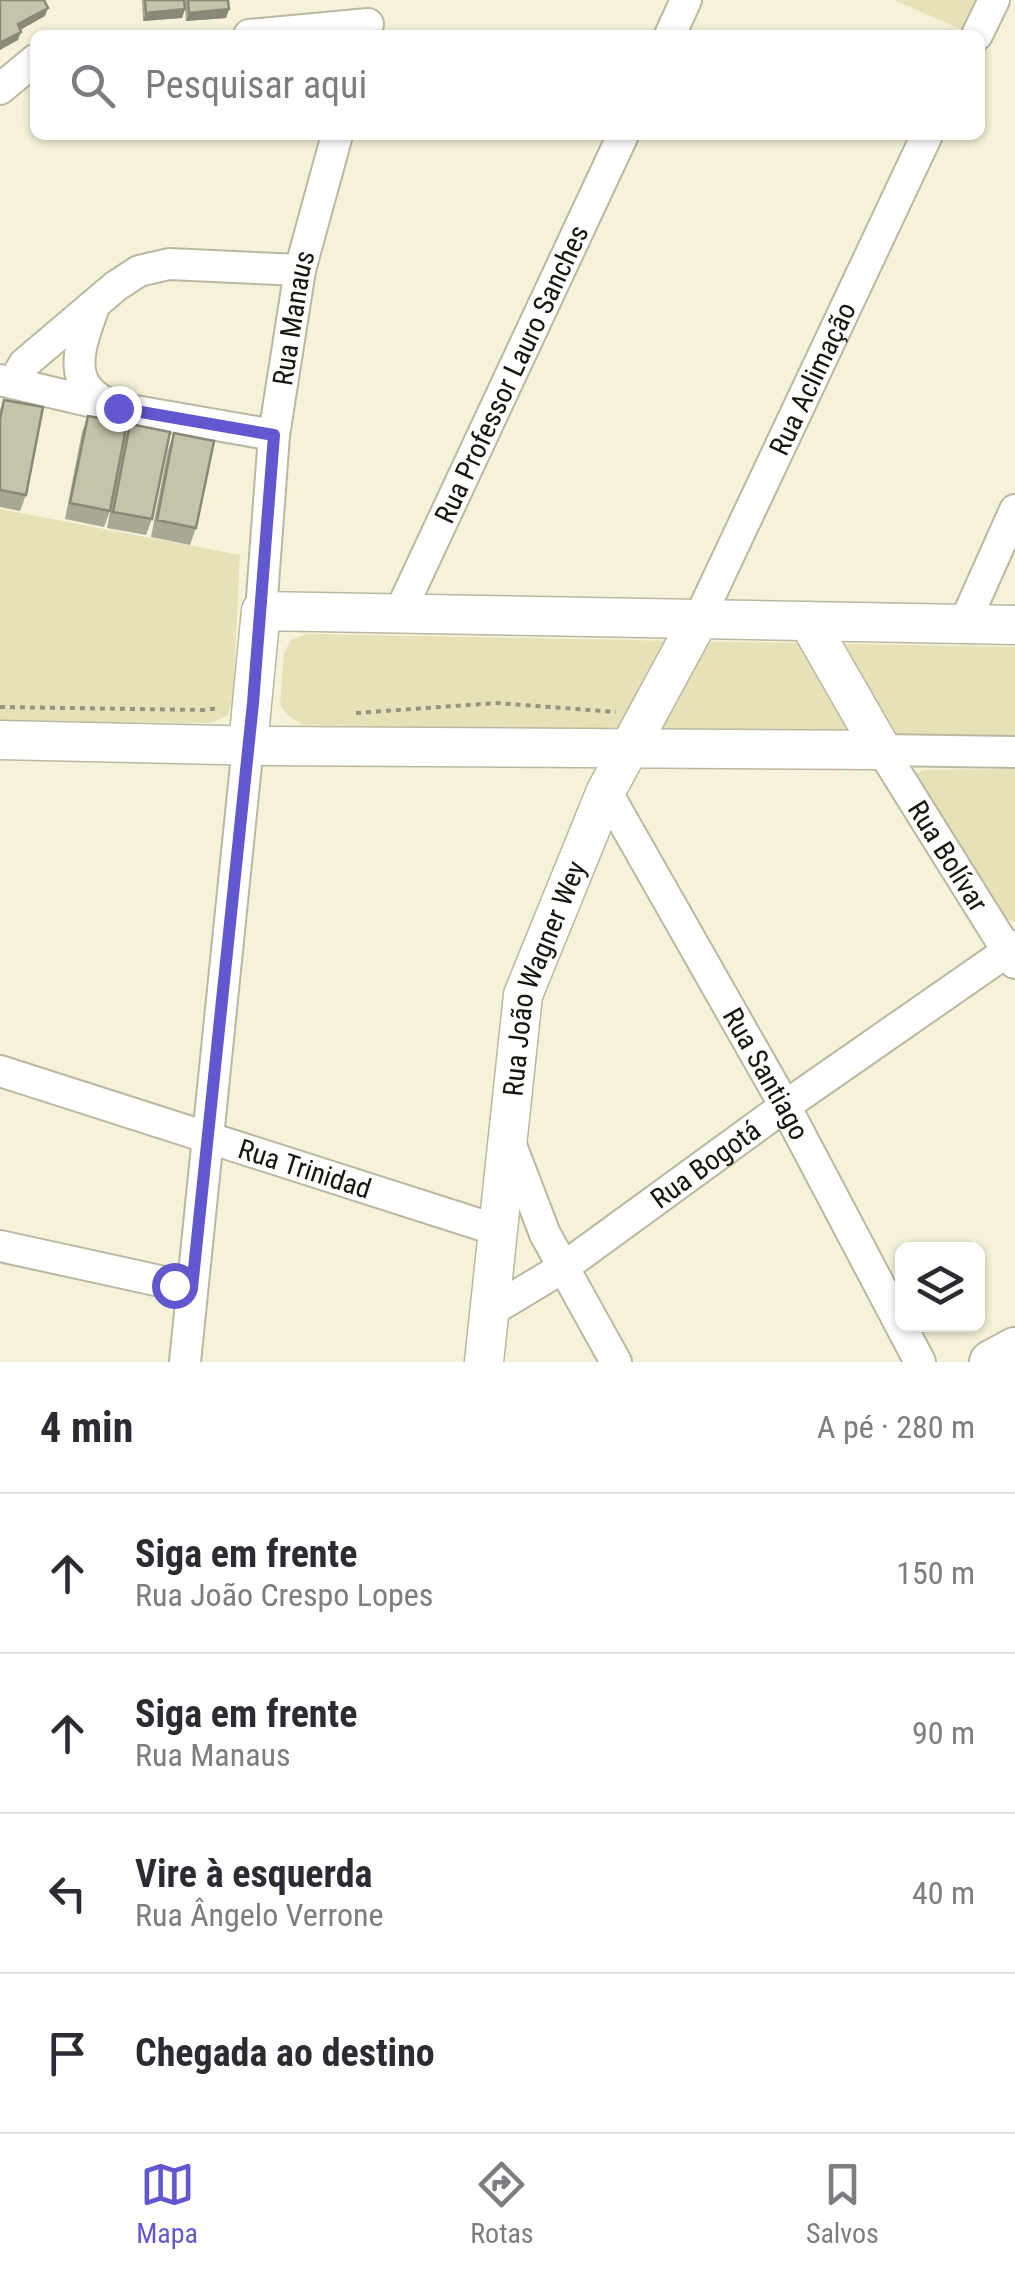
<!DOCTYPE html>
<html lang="pt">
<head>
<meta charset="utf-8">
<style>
  :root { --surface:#fff; --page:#f2f2f3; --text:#2b2b33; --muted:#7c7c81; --line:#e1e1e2; --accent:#6158d0 }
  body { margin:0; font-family:"Roboto Condensed",sans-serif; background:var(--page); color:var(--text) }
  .controls { position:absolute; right:30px; bottom:30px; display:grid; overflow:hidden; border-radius:15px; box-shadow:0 2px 8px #0004 }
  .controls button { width:90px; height:90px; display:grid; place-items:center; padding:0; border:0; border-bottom:2px solid var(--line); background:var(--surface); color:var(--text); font:50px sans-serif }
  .stop { position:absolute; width:30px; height:30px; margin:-22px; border:8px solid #6158d0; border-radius:50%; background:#fff }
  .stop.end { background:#6158d0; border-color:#fff; box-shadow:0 2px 10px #0008 }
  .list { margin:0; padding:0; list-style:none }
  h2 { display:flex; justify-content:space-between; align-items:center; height:130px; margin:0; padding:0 40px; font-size:42px }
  h2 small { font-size:32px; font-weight:400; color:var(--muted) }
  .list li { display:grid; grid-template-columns:65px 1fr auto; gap:30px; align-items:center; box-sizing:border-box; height:160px; padding:0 40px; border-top:2px solid var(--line) }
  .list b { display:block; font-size:38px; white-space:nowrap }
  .list p { margin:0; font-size:32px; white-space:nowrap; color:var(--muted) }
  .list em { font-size:32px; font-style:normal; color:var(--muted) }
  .icon { flex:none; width:55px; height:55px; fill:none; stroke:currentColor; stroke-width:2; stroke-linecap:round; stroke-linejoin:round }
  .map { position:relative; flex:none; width:1015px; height:1362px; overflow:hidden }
  .search { position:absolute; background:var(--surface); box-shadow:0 2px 8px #0004; left:30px; right:30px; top:30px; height:110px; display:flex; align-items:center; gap:25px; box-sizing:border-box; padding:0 35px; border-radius:15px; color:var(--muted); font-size:38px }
  .sheet { height:770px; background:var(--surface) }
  nav { display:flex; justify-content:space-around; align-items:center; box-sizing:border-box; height:140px; border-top:2px solid var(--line); background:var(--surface); font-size:28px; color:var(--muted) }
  nav a { display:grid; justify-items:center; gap:5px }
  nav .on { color:var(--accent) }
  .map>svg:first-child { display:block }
  .green { fill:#e6e1b6 }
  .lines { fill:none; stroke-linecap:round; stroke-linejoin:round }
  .minor-casing { stroke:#bab8a0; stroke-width:34 }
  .tertiary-casing { stroke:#bab8a0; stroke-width:41 }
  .secondary-casing { stroke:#bab8a0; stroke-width:46 }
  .path { stroke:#969482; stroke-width:4; stroke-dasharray:5 5; stroke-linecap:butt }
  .minor { stroke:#fff; stroke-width:30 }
  .tertiary { stroke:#fff; stroke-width:38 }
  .secondary { stroke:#fff; stroke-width:42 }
  .wall { fill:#a9a892 }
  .shaded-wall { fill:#8a8877 }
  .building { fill:#c5c3aa; stroke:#8a8877; stroke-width:2.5 }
  .route { stroke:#6158d0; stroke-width:12 }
  .labels { text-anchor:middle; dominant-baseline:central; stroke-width:8; stroke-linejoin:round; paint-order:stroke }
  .street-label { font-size:28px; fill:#17160d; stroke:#fff }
</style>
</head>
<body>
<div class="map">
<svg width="1015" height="1362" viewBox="0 0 1015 1362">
  <rect width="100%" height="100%" fill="#f5f2d9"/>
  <path class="green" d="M894,0H977L963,30Z
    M0,509L240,555L233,699L228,715L211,723L0,721Z
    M306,634L1015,647V738L303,725L287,715L280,703L284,653L291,640Z
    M1015,769V922L1004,918L916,779L917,773L924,770Z"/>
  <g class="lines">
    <g class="minor-casing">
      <g id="minor">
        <path d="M249,35L368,24"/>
        <path d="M670,35L686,0"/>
        <path d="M977,35L994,0"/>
        <path d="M0,89L35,60"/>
        <path d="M94,306C82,342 63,382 107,403"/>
        <path d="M0,380L118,408L274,435"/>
        <path d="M13,383L24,364L116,286L139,271L169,264L300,270"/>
        <path id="s1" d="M261,611L274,435L300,270L337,135"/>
        <path id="s2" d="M399,614L623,135"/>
        <path id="s3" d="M698,621L927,135"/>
        <path d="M964,624L1015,510"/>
        <path id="s4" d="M882,750L1015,963"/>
        <path d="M882,750L1015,752"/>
        <path id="s5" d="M606,791L785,1106L920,1362"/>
        <path id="s6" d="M0,1071L497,1230"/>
        <path d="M509,1140L545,1234L616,1362"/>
        <path d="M0,1246L192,1288"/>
        <path id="s7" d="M491,1311L564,1267L785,1106L1015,946"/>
        <path d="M185,1362L248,745"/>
      </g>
    </g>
    <g class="tertiary-casing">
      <g id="tertiary">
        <path d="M0,740L266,746L882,750L808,621"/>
        <path d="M248,745L261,611C513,618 764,620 1015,625"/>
        <path id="s8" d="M484,1362L523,995L606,791L698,621"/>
      </g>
    </g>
    <g class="secondary-casing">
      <path id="secondary" d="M991,1362L1015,1349"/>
    </g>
    <path class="path" d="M0,707L204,710L219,708
      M356,713L496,703L616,712"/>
    <use href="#minor" class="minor"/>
    <use href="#tertiary" class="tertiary"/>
    <use href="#secondary" class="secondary"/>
  </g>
  <path class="wall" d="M142,0H228L229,9L226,18L186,21L185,9L182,18L143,21Z
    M4,400L26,495L20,511L0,507V410Z
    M88,416L110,511L104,527L65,519L82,432Z
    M130,424L152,519L146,535L107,528L124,441Z
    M174,433L196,528L190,545L151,537L168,450Z"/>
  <path class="shaded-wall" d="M48,8L45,16L15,33L18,24Z
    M185,9L182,18L143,21L146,13Z
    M229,9L226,18L186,21L189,13Z
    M21,32L18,40L0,50V43Z"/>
  <path class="building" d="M0,0H44L48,8L18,24L21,32L0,43Z
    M145,0H184L185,9L146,13Z
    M188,0H228L229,9L189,13Z
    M4,400L43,407L26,495L0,490V419Z
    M88,416L127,423L110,511L70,503Z
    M130,424L170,432L152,519L113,512Z
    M174,433L214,441L196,528L157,520Z"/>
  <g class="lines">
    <path class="route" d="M118,408L274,435L253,703L192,1288L174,1285"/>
  </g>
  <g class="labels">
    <g class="street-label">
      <text stroke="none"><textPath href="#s1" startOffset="295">Rua Manaus</textPath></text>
      <text stroke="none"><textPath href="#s2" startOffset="265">Rua Professor Lauro Sanches</textPath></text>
      <text stroke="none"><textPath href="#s3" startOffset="268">Rua Aclimação</textPath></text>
      <text stroke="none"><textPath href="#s4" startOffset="125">Rua Bolívar</textPath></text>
      <text stroke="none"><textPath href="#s8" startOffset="390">Rua João Wagner Wey</textPath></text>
      <text stroke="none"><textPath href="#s5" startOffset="325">Rua Santiago</textPath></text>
      <text stroke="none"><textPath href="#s7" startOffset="260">Rua Bogotá</textPath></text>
      <text stroke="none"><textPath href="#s6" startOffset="320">Rua Trinidad</textPath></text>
    </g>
  </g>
</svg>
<div class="controls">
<button><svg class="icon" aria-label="layers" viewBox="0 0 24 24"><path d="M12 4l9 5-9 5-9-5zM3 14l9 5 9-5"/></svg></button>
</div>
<div class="stop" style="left:174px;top:1285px"></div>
<div class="stop end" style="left:118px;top:408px"></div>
<div class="search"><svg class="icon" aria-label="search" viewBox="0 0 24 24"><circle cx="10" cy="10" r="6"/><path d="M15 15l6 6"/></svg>Pesquisar aqui</div>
</div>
<section class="sheet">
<h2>4 min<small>A pé · 280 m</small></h2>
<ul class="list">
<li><svg class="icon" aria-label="ahead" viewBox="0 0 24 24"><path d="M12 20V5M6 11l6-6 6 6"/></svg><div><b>Siga em frente</b><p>Rua João Crespo Lopes</p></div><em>150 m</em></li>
<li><svg class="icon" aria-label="ahead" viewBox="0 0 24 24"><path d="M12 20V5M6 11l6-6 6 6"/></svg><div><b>Siga em frente</b><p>Rua Manaus</p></div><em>90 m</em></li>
<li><svg class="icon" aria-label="left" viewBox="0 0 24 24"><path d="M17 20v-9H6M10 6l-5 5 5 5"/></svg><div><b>Vire à esquerda</b><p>Rua Ângelo Verrone</p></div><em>40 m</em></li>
<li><svg class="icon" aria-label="arrive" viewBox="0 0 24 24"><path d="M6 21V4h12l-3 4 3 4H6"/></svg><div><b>Chegada ao destino</b></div></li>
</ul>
</section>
<nav>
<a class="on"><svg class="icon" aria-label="map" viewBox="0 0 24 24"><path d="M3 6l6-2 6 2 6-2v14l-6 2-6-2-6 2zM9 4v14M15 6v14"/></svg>Mapa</a>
<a><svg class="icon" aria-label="directions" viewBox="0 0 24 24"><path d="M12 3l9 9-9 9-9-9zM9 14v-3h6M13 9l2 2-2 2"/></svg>Rotas</a>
<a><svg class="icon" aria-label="saved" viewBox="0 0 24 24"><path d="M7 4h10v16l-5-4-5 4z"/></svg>Salvos</a>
</nav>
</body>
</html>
